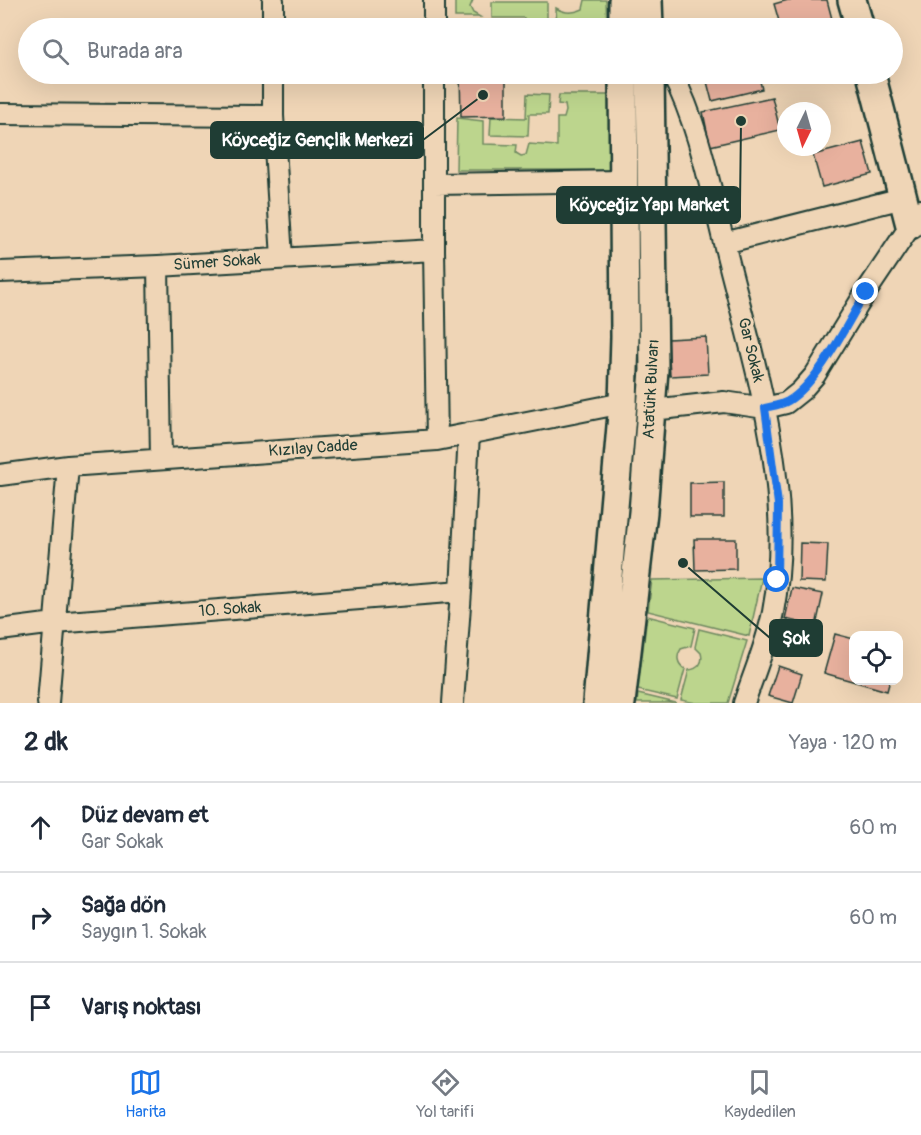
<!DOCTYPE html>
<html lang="tr">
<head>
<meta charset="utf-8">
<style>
  :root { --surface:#fff; --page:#f6f6f7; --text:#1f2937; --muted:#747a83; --line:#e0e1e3; --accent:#1a73e8 }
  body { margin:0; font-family:Pangolin,sans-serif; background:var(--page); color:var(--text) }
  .controls { position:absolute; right:18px; bottom:18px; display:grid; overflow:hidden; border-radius:12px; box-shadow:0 6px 24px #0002 }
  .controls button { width:54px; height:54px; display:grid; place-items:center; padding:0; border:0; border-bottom:2px solid var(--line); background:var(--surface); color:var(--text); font:30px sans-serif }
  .compass { position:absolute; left:777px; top:102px; width:54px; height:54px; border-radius:50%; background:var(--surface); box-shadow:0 6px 24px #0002; rotate:185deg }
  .stop { position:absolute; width:18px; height:18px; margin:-14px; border:4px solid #1a73e8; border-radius:50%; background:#fff }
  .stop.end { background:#1a73e8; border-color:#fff; box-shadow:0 2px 6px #0008 }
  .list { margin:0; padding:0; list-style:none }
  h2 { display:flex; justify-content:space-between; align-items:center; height:78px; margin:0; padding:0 24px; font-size:26px }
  h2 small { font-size:20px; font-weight:400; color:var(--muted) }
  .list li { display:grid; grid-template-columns:39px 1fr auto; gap:18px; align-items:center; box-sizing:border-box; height:90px; padding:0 24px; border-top:2px solid var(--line) }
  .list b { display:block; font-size:22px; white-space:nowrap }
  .list p { margin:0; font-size:20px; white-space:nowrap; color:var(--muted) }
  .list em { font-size:20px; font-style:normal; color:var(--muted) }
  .icon { flex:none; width:33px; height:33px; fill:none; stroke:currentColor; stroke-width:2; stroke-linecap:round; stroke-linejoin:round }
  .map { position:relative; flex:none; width:921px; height:703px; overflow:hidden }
  .search { position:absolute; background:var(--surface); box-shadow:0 6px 24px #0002; left:18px; right:18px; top:18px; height:66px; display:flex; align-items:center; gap:15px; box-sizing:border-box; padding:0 21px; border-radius:33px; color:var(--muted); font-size:22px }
  .sheet { height:348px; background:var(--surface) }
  nav { display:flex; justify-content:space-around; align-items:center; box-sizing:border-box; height:84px; border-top:2px solid var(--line); background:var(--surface); font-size:16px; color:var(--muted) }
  nav a { display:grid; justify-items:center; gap:3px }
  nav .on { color:var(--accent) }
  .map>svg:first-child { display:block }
  .green { fill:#bcd58d; stroke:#6e8960; stroke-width:1.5 }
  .building { fill:#e8b19e; stroke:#1f3d34; stroke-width:1.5 }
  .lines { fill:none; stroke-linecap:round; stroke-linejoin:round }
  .street-casing { stroke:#1f3d34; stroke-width:24 }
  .secondary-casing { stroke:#1f3d34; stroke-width:32 }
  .street { stroke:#efd5b6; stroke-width:20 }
  .secondary { stroke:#efd5b6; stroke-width:27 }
  .route { stroke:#1a73e8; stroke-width:8 }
  .labels { text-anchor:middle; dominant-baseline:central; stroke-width:6; stroke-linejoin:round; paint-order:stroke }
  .street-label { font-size:16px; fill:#1f3d34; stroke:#efd5b6 }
  .leader { fill:none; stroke:#1f3d34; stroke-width:2 }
  .callout-dot { fill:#1f3d34; stroke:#efd5b6; stroke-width:2 }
  .callout { fill:#1f3d34; stroke:#1f3d34; stroke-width:2 }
  .callout-label { font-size:18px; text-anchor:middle; font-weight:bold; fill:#fff }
</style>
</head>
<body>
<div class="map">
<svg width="921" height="703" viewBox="0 0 921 703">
  <rect width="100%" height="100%" fill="#efd5b6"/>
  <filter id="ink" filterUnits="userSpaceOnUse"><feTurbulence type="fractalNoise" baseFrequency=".0167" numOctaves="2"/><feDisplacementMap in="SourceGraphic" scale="12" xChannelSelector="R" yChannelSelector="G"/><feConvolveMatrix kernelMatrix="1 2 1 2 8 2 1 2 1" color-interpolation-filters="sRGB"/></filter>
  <g filter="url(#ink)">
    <path class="green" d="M455,0H473L470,7L473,13L480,17H455Z
      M585,0H606L607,28H557L556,8C566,14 573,13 583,9Z
      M492,2H547V28H524V18H492Z
      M527,94L549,95L548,114H529L528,136L490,135L491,117L526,118Z
      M559,95H611V170H456L457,118L483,121V144L517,145L516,153L521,156L526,155L529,144L557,146V118H564L566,111L565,105L558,104Z
      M762,578L749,636L648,611L652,580Z
      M647,616L695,628L691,646L681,649C676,656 677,664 685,669L677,699L638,690Z
      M699,629L747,641L728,703H696L681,700L689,670C698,669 704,663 701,653L695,647Z
      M638,694L676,703H637Z"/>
    <path class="building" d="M788,0H827L833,23L810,28H781L774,4Z
      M460,74H506V116L461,117Z
      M705,74H758L762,89L712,101Z
      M772,97L780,130L710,146L703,112Z
      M863,142L872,174L822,187L813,155Z
      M706,337L708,374L670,376L668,339Z
      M724,482V517H690V483Z
      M694,539H736V569L695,570Z
      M800,543L828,544L826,582L799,581Z
      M792,588L823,594L816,626L785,619Z
      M835,634L854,639V680H890L887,691L824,673Z
      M778,666L802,674L793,703L768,696Z"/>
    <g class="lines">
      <g class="street-casing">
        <path id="street" d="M273,0V28
          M434,28V0
          M273,74V116L282,258
          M434,74V250L437,440
          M672,74C700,127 711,193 726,251C755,368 796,491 773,612C767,643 754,673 744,703
          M0,114L273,116
          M434,184L624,181
          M724,243L903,198
          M158,266L161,459
          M0,272L158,266L434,250
          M652,410L724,402L765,408L786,403L801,391L815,375L866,292L921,210
          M0,475L68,466L437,440L623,403
          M0,630L55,623L461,591
          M48,703L68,466
          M453,703L461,591L469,433"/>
      </g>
      <g class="secondary-casing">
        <path id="secondary" d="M623,0V28
          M648,0L649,28
          M852,0L860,28
          M871,74L910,225
          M597,703L623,403L625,337L623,74
          M621,703L643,512L654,370L650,74"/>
      </g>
      <use href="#street" class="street"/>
      <use href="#secondary" class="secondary"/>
    </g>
  </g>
  <g class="lines" filter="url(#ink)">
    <path class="route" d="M777,580L778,504L765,408C773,406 781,405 788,401C819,382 847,324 866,292"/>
  </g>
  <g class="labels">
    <g class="street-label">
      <text transform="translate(217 262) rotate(-4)">Sümer Sokak</text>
      <text transform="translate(751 350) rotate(76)">Gar Sokak</text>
      <text transform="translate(651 389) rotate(-87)">Atatürk Bulvarı</text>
      <text transform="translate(313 448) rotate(-4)">Kızılay Cadde</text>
      <text transform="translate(230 609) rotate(-4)">10. Sokak</text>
    </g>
  </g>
  <path class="leader" d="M483 95L423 140M741 121L740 205M683 563L770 638"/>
  <g class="callout-dot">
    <circle cx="483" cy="95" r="6"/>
    <circle cx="741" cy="121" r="6"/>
    <circle cx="683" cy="563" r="6"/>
  </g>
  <g class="callout">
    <rect x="211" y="122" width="212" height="36" rx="6"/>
    <rect x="557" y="187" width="183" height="36" rx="6"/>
    <rect x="770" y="620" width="52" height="36" rx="6"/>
  </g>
  <g class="callout-label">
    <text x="317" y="146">Köyceğiz Gençlik Merkezi</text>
    <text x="649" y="211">Köyceğiz Yapı Market</text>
    <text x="796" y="644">Şok</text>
  </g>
</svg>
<div class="controls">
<button><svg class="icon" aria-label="locate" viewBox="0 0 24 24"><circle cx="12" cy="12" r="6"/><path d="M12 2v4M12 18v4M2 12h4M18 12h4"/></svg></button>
</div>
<svg class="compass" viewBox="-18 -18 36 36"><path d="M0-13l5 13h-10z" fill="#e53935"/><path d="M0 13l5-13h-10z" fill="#747a83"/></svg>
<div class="stop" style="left:777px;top:580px"></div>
<div class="stop end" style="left:866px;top:292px"></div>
<div class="search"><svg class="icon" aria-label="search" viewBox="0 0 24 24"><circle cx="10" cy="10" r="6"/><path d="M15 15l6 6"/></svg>Burada ara</div>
</div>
<section class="sheet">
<h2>2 dk<small>Yaya · 120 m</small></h2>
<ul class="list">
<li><svg class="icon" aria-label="ahead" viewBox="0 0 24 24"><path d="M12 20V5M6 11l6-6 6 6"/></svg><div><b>Düz devam et</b><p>Gar Sokak</p></div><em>60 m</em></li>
<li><svg class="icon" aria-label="right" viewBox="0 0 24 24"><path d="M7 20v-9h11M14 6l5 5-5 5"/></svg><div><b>Sağa dön</b><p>Saygın 1. Sokak</p></div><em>60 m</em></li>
<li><svg class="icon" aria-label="arrive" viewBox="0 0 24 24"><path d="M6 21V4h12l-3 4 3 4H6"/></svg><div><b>Varış noktası</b></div></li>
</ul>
</section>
<nav>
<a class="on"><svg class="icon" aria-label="map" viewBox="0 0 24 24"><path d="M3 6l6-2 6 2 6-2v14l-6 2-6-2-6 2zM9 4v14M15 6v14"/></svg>Harita</a>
<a><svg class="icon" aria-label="directions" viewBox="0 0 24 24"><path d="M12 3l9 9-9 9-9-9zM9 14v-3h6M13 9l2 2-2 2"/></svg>Yol tarifi</a>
<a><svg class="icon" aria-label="saved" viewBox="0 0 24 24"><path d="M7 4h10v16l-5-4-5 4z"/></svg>Kaydedilen</a>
</nav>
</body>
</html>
